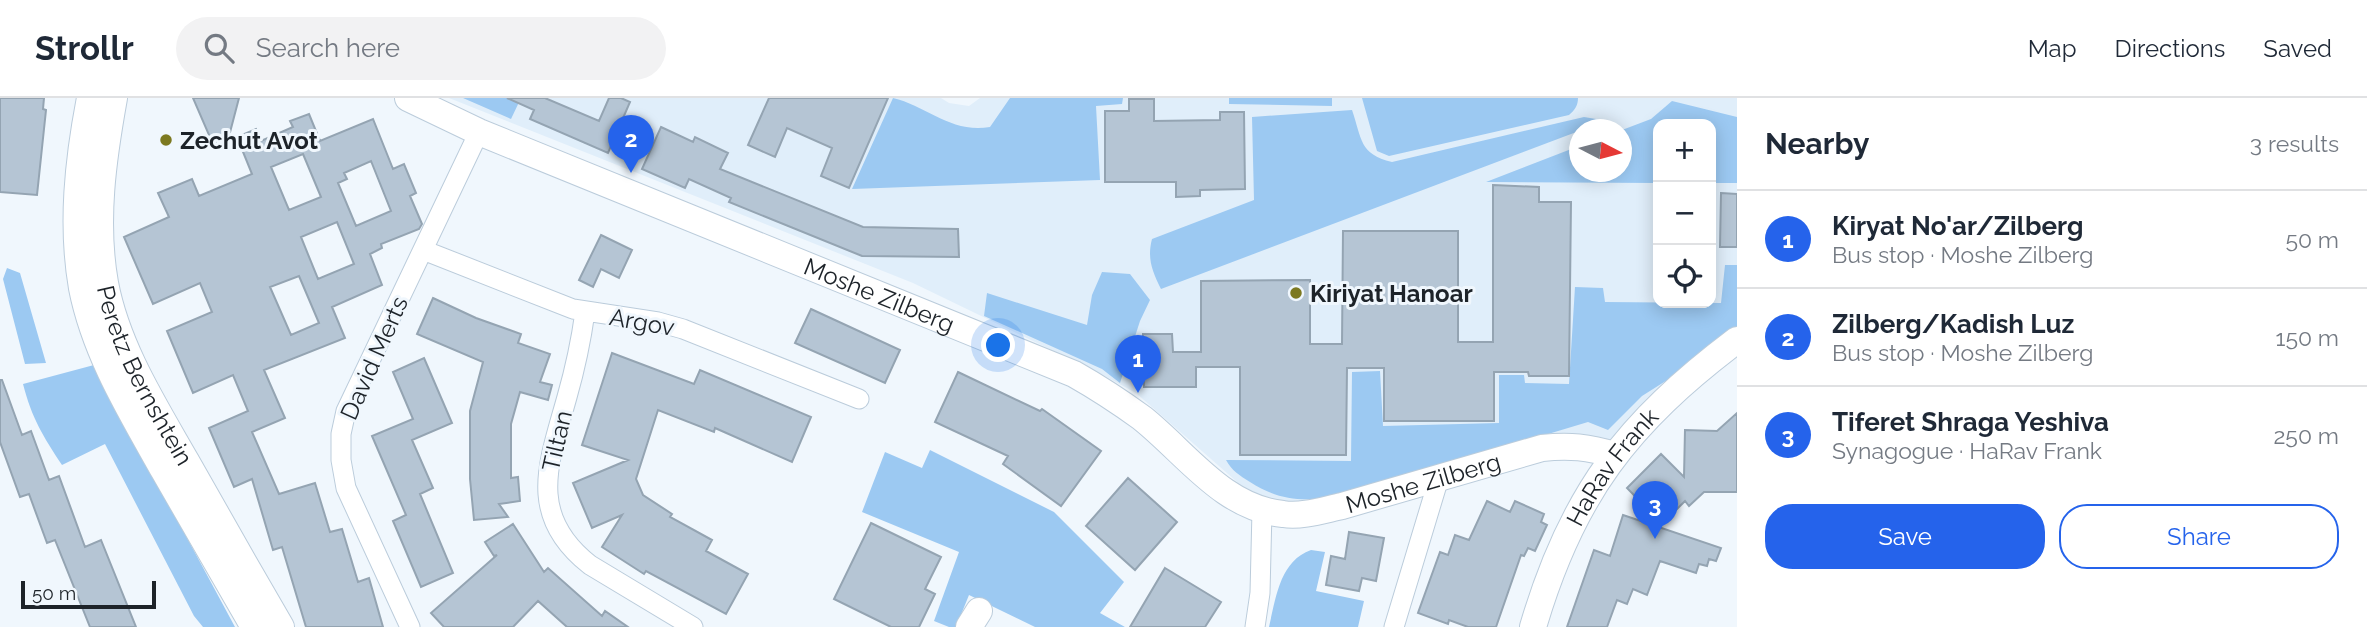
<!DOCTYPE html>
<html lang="en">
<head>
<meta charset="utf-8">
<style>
  :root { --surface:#fff; --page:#f2f2f3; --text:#1f2937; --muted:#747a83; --line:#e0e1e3; --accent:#2563eb }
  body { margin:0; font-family:Raleway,sans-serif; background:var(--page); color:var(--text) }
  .controls { position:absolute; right:21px; top:21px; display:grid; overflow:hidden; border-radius:14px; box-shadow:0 4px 18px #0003 }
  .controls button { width:63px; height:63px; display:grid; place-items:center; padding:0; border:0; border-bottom:2px solid var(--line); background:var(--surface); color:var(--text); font:35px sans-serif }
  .compass { position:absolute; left:1569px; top:21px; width:63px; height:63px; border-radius:50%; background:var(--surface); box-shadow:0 4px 18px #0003; rotate:96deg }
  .scale { position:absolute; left:21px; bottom:18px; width:135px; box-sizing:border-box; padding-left:7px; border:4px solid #1d2329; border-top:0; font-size:19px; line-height:24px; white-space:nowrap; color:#1d2329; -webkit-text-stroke:5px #f0f7fd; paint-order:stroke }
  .you { position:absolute; left:999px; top:248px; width:24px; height:24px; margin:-18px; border:5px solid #fff; border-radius:50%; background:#1a73e8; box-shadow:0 0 0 10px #1a73e833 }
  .badge { display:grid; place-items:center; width:46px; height:46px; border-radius:50%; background:var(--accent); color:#fff; font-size:23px; font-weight:700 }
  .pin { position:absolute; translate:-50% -58px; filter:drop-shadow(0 2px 4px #0008) }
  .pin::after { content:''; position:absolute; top:37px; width:24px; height:21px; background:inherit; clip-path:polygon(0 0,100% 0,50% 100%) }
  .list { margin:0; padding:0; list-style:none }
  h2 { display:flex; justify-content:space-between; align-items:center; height:91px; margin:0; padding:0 28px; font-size:30px }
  h2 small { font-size:23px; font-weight:400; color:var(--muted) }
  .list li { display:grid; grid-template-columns:46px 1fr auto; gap:21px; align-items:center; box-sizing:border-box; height:98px; padding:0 28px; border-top:2px solid var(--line) }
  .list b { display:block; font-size:26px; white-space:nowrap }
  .list p { margin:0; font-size:23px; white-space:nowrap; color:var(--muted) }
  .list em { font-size:23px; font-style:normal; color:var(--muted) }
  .actions { display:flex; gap:14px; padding:21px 28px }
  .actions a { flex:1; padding:16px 0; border:2px solid var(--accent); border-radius:28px; text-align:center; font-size:24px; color:var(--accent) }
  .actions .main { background:var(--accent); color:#fff }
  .icon { flex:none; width:38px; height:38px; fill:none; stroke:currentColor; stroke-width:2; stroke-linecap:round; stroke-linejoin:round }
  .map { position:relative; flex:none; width:1737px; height:529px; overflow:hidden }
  header { display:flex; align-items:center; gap:42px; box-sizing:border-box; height:98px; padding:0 35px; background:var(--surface); border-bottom:2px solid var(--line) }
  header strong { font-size:33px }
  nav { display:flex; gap:38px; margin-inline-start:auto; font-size:24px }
  .search { width:490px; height:63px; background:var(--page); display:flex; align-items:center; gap:18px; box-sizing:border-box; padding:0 24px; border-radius:38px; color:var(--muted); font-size:26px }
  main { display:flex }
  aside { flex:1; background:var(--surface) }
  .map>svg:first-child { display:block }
  .built { fill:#e0eefa; fill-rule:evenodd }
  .green { fill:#9cc9f2 }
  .building { fill:#b5c5d4; stroke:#94a4b2; stroke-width:2; fill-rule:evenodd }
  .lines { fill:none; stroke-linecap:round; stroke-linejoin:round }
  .street-casing { stroke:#bbccdb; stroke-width:21 }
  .secondary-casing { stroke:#bbccdb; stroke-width:28 }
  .street { stroke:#fff; stroke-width:19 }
  .secondary { stroke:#fff; stroke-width:26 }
  .poi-dot { fill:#7c7920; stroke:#f0f7fd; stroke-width:2.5 }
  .labels { text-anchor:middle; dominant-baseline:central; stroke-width:6; stroke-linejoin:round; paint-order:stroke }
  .poi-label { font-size:24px; font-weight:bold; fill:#1d2329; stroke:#f0f7fd; text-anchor:start }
  .street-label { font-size:24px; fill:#1d2329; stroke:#f0f7fd }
</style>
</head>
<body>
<header>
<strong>Strollr</strong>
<div class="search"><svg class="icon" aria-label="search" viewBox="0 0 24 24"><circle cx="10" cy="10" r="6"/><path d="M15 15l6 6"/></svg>Search here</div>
<nav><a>Map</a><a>Directions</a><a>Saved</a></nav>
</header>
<main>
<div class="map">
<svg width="1737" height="529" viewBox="0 0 1737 529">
  <rect width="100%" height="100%" fill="#f0f7fd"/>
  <path class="built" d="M449,0H941L949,5L969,8L980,0H1737V239L1612,348L1319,408L1280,405L1253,398L1136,295L1101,276L913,185ZM1658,26H1711V205H1658ZM1580,32H1622V74H1580Z"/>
  <path class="green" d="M463,0H521L511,21Z
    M893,0C927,8 952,36 990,29L1010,0H1123L1122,6L1096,8L1100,82L852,91Z
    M1229,0H1332V8L1229,6Z
    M1362,0H1578C1578,7 1575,12 1569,17L1389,58L1377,53Z
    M1672,3L1737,19V85H1711V26H1658V85L1486,84L1579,48L1580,74H1622V32L1651,21Z
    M1352,12C1362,41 1359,56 1392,64L1584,19L1608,23L1580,32L1579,33L1161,191C1152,173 1147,160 1152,141L1254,102L1252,19Z
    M1725,167H1737V234L1691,267L1642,298L1608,332L1588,324L1348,396C1310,404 1283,405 1250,384C1239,377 1232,373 1226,362L1351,363L1352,274L1380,273L1383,328L1499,325V277H1524L1525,285L1569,286L1575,189L1603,190L1605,204L1721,205Z
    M7,170L20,175L46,265L25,266L3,181Z
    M1102,174L1130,176L1150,202L1140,223L1120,285L1102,271L984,218L987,195L1087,227L1092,197Z
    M94,267L235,529H203L194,518L105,346L62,367C43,338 32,321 23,286Z
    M930,352L1054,414L1124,484L1100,515L1125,529H1035L969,497L956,529H949L934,523L959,454L862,414L885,354L922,370Z
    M1311,452L1325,454L1316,493L1364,503L1358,529H1269C1276,499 1280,463 1311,452Z"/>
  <path class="building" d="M0,0H44L43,11L46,12L37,97L0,94Z
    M193,0H239L228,42L212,44Z
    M507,0H545L599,23L609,0H621L630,4L608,55L530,21L534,12Z
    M769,0H888L849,90L821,78L832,50L787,30L775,59L748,47Z
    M1129,1H1154V23L1220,22V14H1244L1245,91L1200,92V98L1176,99V84H1105V13H1129Z
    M309,16L320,43L373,21L393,71L404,66L416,95L410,98L422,126L419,131L381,146L382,150L370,156L382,187L332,209L345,240L264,272L285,320L252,334L279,396L315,385L330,434L342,431L358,484L369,480L383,529H306L282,449L273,452L252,381L234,389L209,330L248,313L233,277L193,295L167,233L212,214L200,185L153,206L124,139L169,119L158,95L192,81L199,98L252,76L237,39L256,31L261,43L293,29L290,23ZM303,56L321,99L289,112L271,69ZM371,63L391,113L356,128L338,85L347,81L344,75ZM337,124L354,166L318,181L301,139ZM299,178L319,225L291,237L270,189Z
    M661,29L693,44L695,39L728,55L720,71L863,129L958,131L959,159L862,158L729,104L731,100L689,81L685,90L642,71Z
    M1493,87L1539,89V104H1571L1569,278H1529L1528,274H1494V323H1384V270H1347L1346,357H1240V269H1196V289H1144L1143,236H1172L1173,254H1201V183L1310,182V246H1342L1343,133H1458V244H1493Z
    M1721,95L1737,96V149H1720Z
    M601,137L632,152L619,180L601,171L593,189L579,182Z
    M433,200L476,220L521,236L518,245L550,256L540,284L552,287L548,302L520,294L511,326V380L518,379L520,403L499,406L508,419L474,422L470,381V313L483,264L417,236Z
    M811,211L900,252L885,285L795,245Z
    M612,255L694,286L700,272L811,319L792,364L715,330L714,334L658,312L636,381L643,397L672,416L670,419L712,442L706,453L748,476L726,516L646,473L644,476L602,449L622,417L592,430L573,385L628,362L582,347Z
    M424,260L452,325L412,342L433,390L420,396L453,475L421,489L393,423L406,417L372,338L413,321L393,274Z
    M958,274L1040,313L1042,311L1101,353L1061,408L1003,366L1008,358L935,324Z
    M0,282H2L22,337L31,333L49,382L59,378L85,449L101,442L136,529H90L55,442L47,445L29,396L20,399L0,344Z
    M1737,315V394H1704L1689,408L1685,403L1662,426L1627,390L1661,356L1684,379L1685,332L1717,333Z
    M1128,380L1177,424L1135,472L1086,428Z
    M1487,403L1510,414L1515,403L1544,416L1541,424L1547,427L1535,453L1528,450L1524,458L1521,457L1496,529H1468L1449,522L1448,526L1418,515L1440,454L1448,457L1455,437L1469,442Z
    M1623,417L1721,450L1716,463L1709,461L1707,468L1699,466L1696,475L1660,463L1647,497L1633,491L1627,506L1617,502L1607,529H1567L1594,452L1610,458Z
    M871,425L941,459L925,491L935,496L919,529H891L834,501Z
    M513,426L544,474L548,470L602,518L605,513L628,529H567L538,503L513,529H444L431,515L497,457L494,458L485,444Z
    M1349,434L1384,440L1376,483L1362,480L1359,493L1326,487L1331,458L1345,461Z
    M1165,470L1221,504L1205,529H1130Z"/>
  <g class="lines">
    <g class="street-casing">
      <path id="street" d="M423,152L573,211L658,224L683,231L859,301
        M585,214C581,243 575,271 567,299C549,364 526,417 590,467L693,529
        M410,529L346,390L341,362V336L346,313L479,34
        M1255,529L1260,495L1262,412
        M1394,529L1439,380"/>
    </g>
    <g class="secondary-casing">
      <g id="secondary">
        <path d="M90,0C78,62 71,127 82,190C95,256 131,314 164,373C194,425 224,477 254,529"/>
        <path id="s1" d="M114,0C103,61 94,123 105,185C117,249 154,307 186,363C217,418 249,474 281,529"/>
        <path id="s2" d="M408,0L479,34L1074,276C1097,289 1120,304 1142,320C1186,355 1223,410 1283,416C1302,419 1323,412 1342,408L1542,350C1569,347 1589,349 1614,357"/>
        <path d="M969,529L979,513"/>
        <path id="s3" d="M1533,529C1572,396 1627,325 1737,242"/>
      </g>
    </g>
    <use href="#street" class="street"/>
    <use href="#secondary" class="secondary"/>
  </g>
  <g class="poi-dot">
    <circle cx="166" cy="42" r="7"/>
    <circle cx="1296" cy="195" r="7"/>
  </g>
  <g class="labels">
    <g class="poi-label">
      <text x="180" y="42">Zechut Avot</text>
      <text x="1310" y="195">Kiriyat Hanoar</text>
    </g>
    <g class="street-label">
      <text stroke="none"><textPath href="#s2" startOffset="511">Moshe Zilberg</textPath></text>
      <text transform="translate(642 224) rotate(10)">Argov</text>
      <text transform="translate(374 260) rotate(-66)">David Merts</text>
      <text stroke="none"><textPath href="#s1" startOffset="287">Peretz Bernshtein</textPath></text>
      <text transform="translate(557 343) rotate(-77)">Tiltan</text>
      <text stroke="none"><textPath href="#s3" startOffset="180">HaRav Frank</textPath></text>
      <text stroke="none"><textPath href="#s2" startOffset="1120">Moshe Zilberg</textPath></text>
    </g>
  </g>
</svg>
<div class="controls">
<button>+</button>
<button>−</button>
<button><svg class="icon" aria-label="locate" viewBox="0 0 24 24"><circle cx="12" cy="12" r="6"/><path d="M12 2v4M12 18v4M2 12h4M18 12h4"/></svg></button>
</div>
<svg class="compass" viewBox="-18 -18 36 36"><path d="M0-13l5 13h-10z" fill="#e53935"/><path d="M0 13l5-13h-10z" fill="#747a83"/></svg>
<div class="scale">50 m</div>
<div class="you"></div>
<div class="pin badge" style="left:1138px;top:295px">1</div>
<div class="pin badge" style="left:631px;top:75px">2</div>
<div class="pin badge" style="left:1655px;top:441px">3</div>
</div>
<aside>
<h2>Nearby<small>3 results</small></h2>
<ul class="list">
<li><span class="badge">1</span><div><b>Kiryat No'ar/Zilberg</b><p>Bus stop · Moshe Zilberg</p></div><em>50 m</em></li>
<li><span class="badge">2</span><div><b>Zilberg/Kadish Luz</b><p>Bus stop · Moshe Zilberg</p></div><em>150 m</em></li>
<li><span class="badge">3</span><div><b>Tiferet Shraga Yeshiva</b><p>Synagogue · HaRav Frank</p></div><em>250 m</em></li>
</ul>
<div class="actions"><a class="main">Save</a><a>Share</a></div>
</aside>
</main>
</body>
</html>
